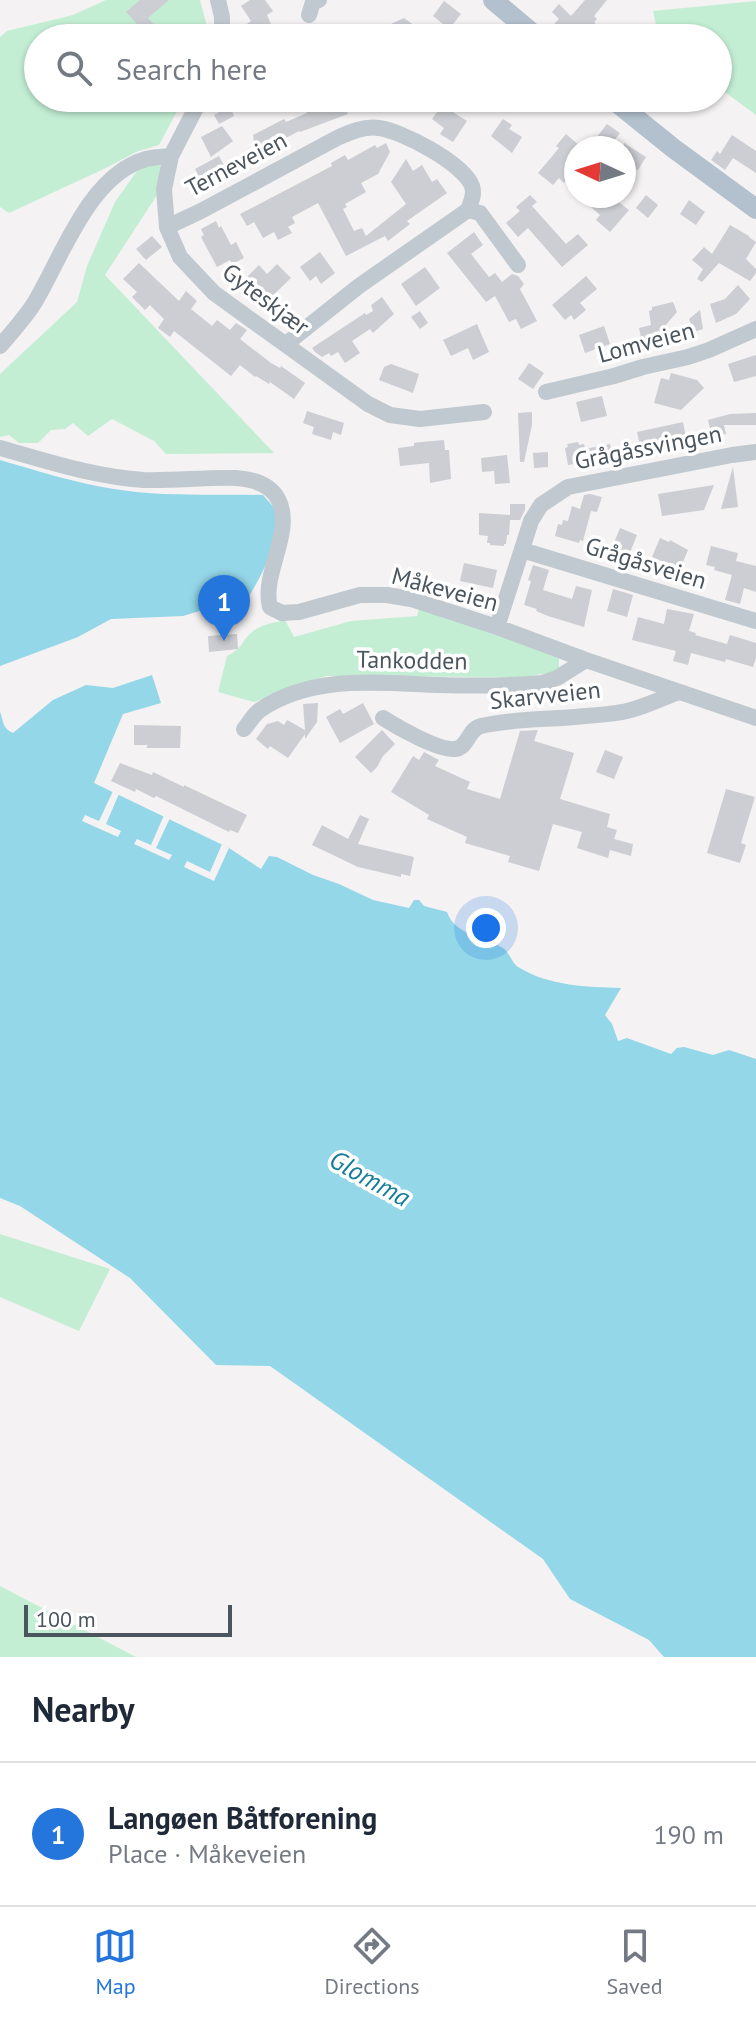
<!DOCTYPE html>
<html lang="en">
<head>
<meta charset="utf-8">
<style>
  :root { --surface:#fff; --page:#f2f2f3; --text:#1f2937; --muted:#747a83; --line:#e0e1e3; --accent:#2475dc }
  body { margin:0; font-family:"PT Sans",sans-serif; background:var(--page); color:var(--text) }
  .compass { position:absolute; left:564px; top:136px; width:72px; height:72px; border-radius:50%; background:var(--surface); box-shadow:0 2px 6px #0004; rotate:274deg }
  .scale { position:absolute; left:24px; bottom:20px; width:208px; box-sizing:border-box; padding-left:8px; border:4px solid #4a555e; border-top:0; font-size:22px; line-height:28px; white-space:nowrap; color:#4a555e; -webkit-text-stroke:6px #fff; paint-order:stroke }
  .you { position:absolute; left:486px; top:928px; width:28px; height:28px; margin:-20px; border:6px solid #fff; border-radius:50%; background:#1a73e8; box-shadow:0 0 0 12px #1a73e833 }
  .badge { display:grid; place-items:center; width:52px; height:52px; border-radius:50%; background:var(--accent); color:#fff; font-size:26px; font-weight:700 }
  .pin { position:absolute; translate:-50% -66px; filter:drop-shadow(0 2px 4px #0008) }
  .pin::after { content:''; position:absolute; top:42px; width:28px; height:24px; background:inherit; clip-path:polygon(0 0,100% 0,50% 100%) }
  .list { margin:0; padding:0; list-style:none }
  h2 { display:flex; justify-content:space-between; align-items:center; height:104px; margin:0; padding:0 32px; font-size:34px }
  h2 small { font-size:26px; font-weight:400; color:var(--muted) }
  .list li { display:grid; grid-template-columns:52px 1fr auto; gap:24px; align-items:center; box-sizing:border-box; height:144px; padding:0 32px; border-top:2px solid var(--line) }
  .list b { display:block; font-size:30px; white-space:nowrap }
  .list p { margin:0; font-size:26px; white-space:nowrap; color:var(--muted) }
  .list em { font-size:26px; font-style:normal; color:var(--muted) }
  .icon { flex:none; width:44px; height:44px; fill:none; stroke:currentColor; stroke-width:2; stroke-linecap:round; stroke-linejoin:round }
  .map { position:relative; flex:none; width:756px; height:1657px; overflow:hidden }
  .search { position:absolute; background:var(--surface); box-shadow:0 2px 6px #0004; left:24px; right:24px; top:24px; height:88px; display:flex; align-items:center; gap:20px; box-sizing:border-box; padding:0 28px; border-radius:44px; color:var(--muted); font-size:30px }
  .sheet { height:248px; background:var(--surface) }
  nav { display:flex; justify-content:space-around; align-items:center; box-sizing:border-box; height:112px; border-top:2px solid var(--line); background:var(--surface); font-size:22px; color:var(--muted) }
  nav a { display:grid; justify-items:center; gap:4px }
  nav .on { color:var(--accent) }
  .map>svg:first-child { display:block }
  .green { fill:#c3eed4 }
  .water { fill:#93d7e8 }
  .pier { fill:#f4f2f2 }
  .building { fill:#ccced3 }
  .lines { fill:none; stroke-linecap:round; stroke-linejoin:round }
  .minor { stroke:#c0c9cf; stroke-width:16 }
  .major { stroke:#b3c1ce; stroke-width:20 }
  .labels { text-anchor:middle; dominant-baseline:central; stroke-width:7; stroke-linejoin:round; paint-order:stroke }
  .street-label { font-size:24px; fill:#4a555e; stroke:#fff }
  .water-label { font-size:26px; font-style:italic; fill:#147d98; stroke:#fff }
</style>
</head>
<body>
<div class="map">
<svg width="756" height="1657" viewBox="0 0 756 1657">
  <rect width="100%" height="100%" fill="#f4f2f2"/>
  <path class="green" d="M106,0H200L210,38H38V98H184L159,145L136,152L108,167L9,213L0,207V37L7,31L73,15Z
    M756,1V115L718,87V38H659L653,11Z
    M158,161L163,170L157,195L105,275L274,453L166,454L154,441L112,419L88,436L73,423L65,429L51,430L38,443H19L9,435L0,437V374L77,302L87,266L115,202L141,165Z
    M420,605L559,654V671L525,677L326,676L254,702L218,692L227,656C245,647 240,642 252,632C261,624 274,623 285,620L294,637L351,621L417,616Z
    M0,1234L110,1269L79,1331L0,1297Z
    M0,1586L136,1657H0Z"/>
  <path class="water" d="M0,460C38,471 75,483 114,489C163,497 214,494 263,495L276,510C276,545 267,567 249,596L183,616L111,619L78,637L0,666Z
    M152,675L161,703L123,714L94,783L229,848L261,869L269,856L277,857L313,875L339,884L373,900L409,908L414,900H419L424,906L447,912C455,936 485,936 503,948C510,953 511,962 518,967C549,986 586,987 621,988L605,1015L612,1024L618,1041L627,1038L671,1054L677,1048L684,1047L713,1055L729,1050L756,1059V1657H664L649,1640L570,1599L543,1559L270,1366L216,1365L130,1278L20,1206L0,1198V712C4,722 2,728 13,733L53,700L86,685L113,688Z"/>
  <path class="pier" d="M113,791L119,794L106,824L121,831L118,837L82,821L85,815L99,821Z
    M164,815L170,818L156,848L172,855L169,860L134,844L137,839L151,845Z
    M222,844L229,848L214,881L184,867L187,861L210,872Z"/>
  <path class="building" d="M140,0H169L148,18L158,29L149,37L126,12Z
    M250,0H265L273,11L267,15L277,38H244L238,30L251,21L241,6Z
    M585,0H607L594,16L597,19L594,22L600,28L598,30L606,38H583L570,25L558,38L549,29L559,19L552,12L559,4L571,16Z
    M444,1L461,14L449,29L433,16Z
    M404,18L432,38H397L391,24Z
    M360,24L368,38H332Z
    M327,98H342L348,114L300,132L299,131L258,153L255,147L253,135L284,119L286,122L307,113L305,106Z
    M442,105L467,121L453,142L440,134L444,128L432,119Z
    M230,106L234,116L219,124L214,115Z
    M503,119L512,125L509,129L522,137L512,153L491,136Z
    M607,124L620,133L608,148L596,138Z
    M222,126L233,141L211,157L201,137Z
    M566,134L580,146L576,148V151L568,160L571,163L568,166L574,171L564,183L559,178L553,185L538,173L559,148L556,146Z
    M732,135L756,151V173L733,158L725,170L711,160L717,151L720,154Z
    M386,143L390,152L378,174L361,183L366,192L345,204L347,207L343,209L354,231L362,228L366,236L406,204L391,182L406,159L413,171L422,165L432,182L437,179L447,193L407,221L410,224L388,241L385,236L346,256L318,203L292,217L295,223L288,227L292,233L278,240L274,232L263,238L254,222L247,226L240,214L332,166L331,163L345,155L348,160L375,145L377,148Z
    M624,143L646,157L638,170L624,161Z
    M219,156L228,173L204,186L195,169Z
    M530,195L537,202L532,206L566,244L578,234L588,245L562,267L528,228L518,237L506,223L520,211L516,207Z
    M646,195L658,205L648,218L636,208Z
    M578,196H611L629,210L610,232L596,220L600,215Z
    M689,200L705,212L696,225L680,214Z
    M216,221L219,228L221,226L231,245L236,242L244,258L232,264L230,260L217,267L201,237L204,235L201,229Z
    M730,225L749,236V237L756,242L746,259L756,269V273L750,281L719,263L702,282L697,279L703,269L692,260L704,247L712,254Z
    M474,232L483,245L471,254L489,277L495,273L502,282L512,274L518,276L524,284L520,289L537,321L521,329L516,319L509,322L495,296L486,302L447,253Z
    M152,236L162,247L146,260L136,249Z
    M320,252L335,273L321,284L316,276L310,281L300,267Z
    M139,263L179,301L186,291L197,301L191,309L212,326L217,320L230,330L236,323L247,330L240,339L271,363L280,368L281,366L305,383L294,399L270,382L269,384L256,376L255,377L240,365L231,376L174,331L170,337L158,328L164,319L150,305L145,310L132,297L137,292L123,279Z
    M277,264L291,278L266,302L245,279L259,265L267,274Z
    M425,267L440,288L416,306L401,284Z
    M586,276L597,289L580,303L586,310L574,320L571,315L565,320L552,305Z
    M738,285L750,299L736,314L716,323L710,304L725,299Z
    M382,297L394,314L373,333L370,329L352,341L360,353L345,363L338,352L331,356L329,353L322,357L315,352L312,348L365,313L366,315L373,311L371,305Z
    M673,302L677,312L657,335L664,342L643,347L639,328L651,325L649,311L652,310V307Z
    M700,310L703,329L694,332L689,319Z
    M420,311L428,323L420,329L411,317Z
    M477,324L489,352L473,360L468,348L451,356L443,340Z
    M604,326L610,344L585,353L579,335Z
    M756,355V376L734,382L728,364Z
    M529,363L544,373L533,389L518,379Z
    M391,364L419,374L413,393L379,380L384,367Z
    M671,373L697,380L704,388L681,410L654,403L661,378L669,380Z
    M602,396L607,416L581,422L576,402Z
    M307,411L344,423L341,435L333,432L331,440L312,434L314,427L303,423Z
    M532,412V425L524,462H520L518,413Z
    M756,413V425H724L726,434L712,437L708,420L730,414Z
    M683,422L686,438L677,440L678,445L641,450L637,432Z
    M444,440L445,450H449L451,479L430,483L429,463L400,466L398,448L414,446V443L421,442Z
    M578,442L579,445L584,444L585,449L610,444L614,462L587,467L586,462L568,465L565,448L568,447L567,444Z
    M548,452V467L534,468L533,453Z
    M507,455L510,483L495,484L494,471L482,472L481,458Z
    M733,467L738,507L721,509Z
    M714,485L704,510L662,516L658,494Z
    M590,494L602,497L597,512L591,511L583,541L580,540L579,543L555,536L558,524L562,525L563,520L568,521L572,506L580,509L584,495Z
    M510,504H525V510L520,520H510L509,535H507L506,544H504V546L490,545V543H487L488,536L479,535V513L510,515Z
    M620,528L637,535L629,555L612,548Z
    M660,538L669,542L670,540L688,550L680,569L652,557Z
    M711,546L738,553L736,561L756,566V592L744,588L740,604L725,600L732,575L714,570L715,567L706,565Z
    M464,563L497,570L493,588L460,581Z
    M533,565L549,570L543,590L572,599L576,586L592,590L584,627L548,616L536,611L537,609L524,605L531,581L528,580Z
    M613,589L633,595L627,617L607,611Z
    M667,609L694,614L689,631L696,633L695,635L727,644L730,635L756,643V658L753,667L726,659L725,662L691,653L688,665L673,661L676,651L632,640L638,617L664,624Z
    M237,634L238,649L209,652L208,636Z
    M318,703L317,722L305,739V734L288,758L270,746L268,749L256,739L267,724L278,721L284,725L287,720L305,730L303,704Z
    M363,703L374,724L340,743L326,717L340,709L343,714Z
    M134,725L181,726L180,748H146L148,745H134Z
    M382,730L395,744L383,756L377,767L371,773L355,757Z
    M538,730L534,741L574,753L560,799L610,814L607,827L617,830L614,839L633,844L631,856L610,850L608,858L577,848L582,832L553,824L539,871L508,862L510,856L465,843L467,837L427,819L429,815L391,792L413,756L419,760L424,752L439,760L435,766L470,782L467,789L500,799L520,731Z
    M605,750L623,757L614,779L596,772Z
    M120,763L152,775L153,772L184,787V785L247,815L238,833L230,830L229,832L156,796L154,798L136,789L135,792L111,781Z
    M726,789L755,797L741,843L746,845L740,863L707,853Z
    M360,815L369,819L358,844L414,857L410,876L401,874V877L358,867L312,845L322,825L348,839Z"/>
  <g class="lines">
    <path class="minor" d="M218,0L222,17V38
      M309,15L313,2L319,0
      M201,98L171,156L164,189L167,227L180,257L214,293L368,404L390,415L420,419L484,412
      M468,210L480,213L518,265
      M167,227L201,211L337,138C350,132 364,126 379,128C402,131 463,163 472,186C475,194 471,202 468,210L359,286L286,344
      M0,346C12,332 25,318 35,302C62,257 89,175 146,159C154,157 163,157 171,156
      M546,392L614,376L643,367L688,357L709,350L756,329
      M0,448C47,461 94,477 144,480C174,481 205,477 236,478C252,479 270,484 278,499C295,531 261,574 270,607L282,613L299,612L360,595H387L411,599L497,627L586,660L756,718
      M522,550L756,621
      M497,627L531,521L541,505L568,487L732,455L756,452
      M383,718C397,727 439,751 455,749C468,748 468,729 481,726C515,718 551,720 585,716C599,715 614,714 627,711C645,707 662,698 679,692
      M244,729C249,723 254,714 260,710C313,674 379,683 438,685C473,686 508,686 542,683L557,678L586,660"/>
    <path class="major" d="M493,0L538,38
      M611,98L673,148L756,209"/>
  </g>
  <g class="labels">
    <g class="street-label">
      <text transform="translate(236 164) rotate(-28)">Terneveien</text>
      <text transform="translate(266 299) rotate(37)">Gyteskjær</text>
      <text transform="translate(646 342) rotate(-15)">Lomveien</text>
      <text transform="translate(648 447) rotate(-11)">Grågåssvingen</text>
      <text transform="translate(646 563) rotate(17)">Grågåsveien</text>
      <text transform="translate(445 589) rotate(15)">Måkeveien</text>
      <text transform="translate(412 660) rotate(1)">Tankodden</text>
      <text transform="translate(545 695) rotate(-6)">Skarvveien</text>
    </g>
    <g class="water-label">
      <text transform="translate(370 1178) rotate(29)">Glomma</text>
    </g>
  </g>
</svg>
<svg class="compass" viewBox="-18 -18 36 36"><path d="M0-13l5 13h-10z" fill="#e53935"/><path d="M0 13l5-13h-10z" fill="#747a83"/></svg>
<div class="scale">100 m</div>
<div class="you"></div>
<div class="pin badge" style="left:224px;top:641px">1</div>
<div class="search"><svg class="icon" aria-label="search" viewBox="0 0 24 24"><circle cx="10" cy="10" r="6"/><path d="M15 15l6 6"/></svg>Search here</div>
</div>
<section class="sheet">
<h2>Nearby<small></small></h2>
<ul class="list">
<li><span class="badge">1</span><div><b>Langøen Båtforening</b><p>Place · Måkeveien</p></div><em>190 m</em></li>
</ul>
</section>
<nav>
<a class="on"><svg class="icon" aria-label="map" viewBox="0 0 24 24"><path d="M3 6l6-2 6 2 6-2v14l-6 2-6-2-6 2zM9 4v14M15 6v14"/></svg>Map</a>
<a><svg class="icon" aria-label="directions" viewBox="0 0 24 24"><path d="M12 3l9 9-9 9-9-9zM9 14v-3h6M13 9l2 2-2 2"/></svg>Directions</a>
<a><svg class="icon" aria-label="saved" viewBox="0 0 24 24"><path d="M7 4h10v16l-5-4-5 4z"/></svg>Saved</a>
</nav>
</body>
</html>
